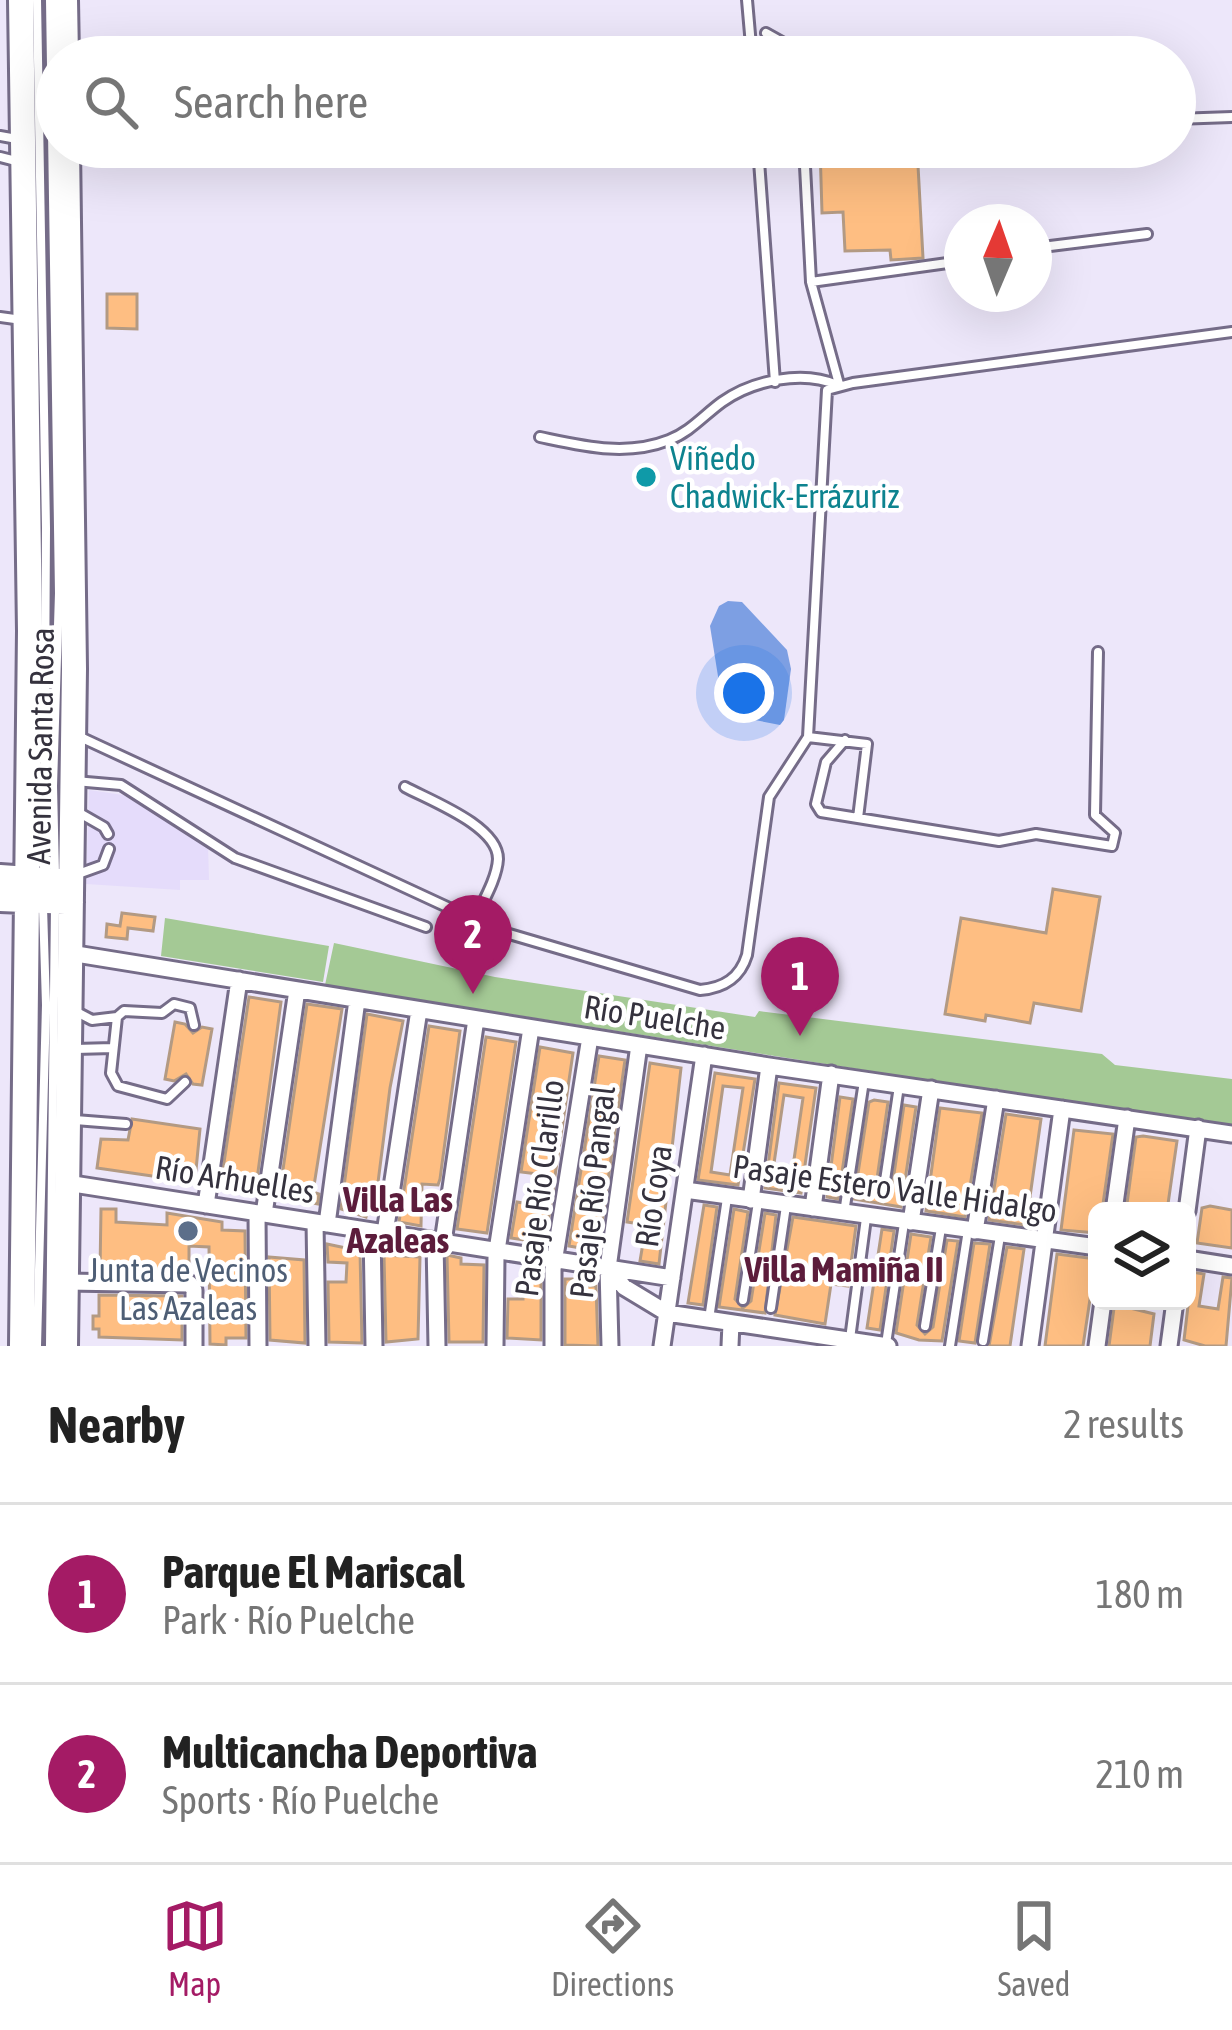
<!DOCTYPE html>
<html lang="en">
<head>
<meta charset="utf-8">
<style>
  :root { --surface:#fff; --page:#f2f2f2; --text:#222; --muted:#767676; --line:#e0e0e0; --accent:#a41b65 }
  body { margin:0; font-family:"Asap Condensed",sans-serif; background:var(--page); color:var(--text) }
  .controls { position:absolute; right:36px; bottom:36px; display:grid; overflow:hidden; border-radius:18px; box-shadow:0 12px 48px #0002 }
  .controls button { width:108px; height:108px; display:grid; place-items:center; padding:0; border:0; border-bottom:3px solid var(--line); background:var(--surface); color:var(--text); font:60px sans-serif }
  .compass { position:absolute; left:944px; top:204px; width:108px; height:108px; border-radius:50%; background:var(--surface); box-shadow:0 12px 48px #0002; rotate:2deg }
  .you { position:absolute; left:744px; top:693px; width:42px; height:42px; margin:-30px; border:9px solid #fff; border-radius:50%; background:#1a73e8; box-shadow:0 0 0 18px #1a73e833 }
  .badge { display:grid; place-items:center; width:78px; height:78px; border-radius:50%; background:var(--accent); color:#fff; font-size:39px; font-weight:700 }
  .pin { position:absolute; translate:-50% -99px; filter:drop-shadow(0 3px 6px #0008) }
  .pin::after { content:''; position:absolute; top:63px; width:42px; height:36px; background:inherit; clip-path:polygon(0 0,100% 0,50% 100%) }
  .list { margin:0; padding:0; list-style:none }
  h2 { display:flex; justify-content:space-between; align-items:center; height:156px; margin:0; padding:0 48px; font-size:51px }
  h2 small { font-size:39px; font-weight:400; color:var(--muted) }
  .list li { display:grid; grid-template-columns:78px 1fr auto; gap:36px; align-items:center; box-sizing:border-box; height:180px; padding:0 48px; border-top:3px solid var(--line) }
  .list b { display:block; font-size:45px; white-space:nowrap }
  .list p { margin:0; font-size:39px; white-space:nowrap; color:var(--muted) }
  .list em { font-size:39px; font-style:normal; color:var(--muted) }
  .icon { flex:none; width:66px; height:66px; fill:none; stroke:currentColor; stroke-width:2; stroke-linecap:round; stroke-linejoin:round }
  .map { position:relative; flex:none; width:1232px; height:1346px; overflow:hidden }
  .search { position:absolute; background:var(--surface); box-shadow:0 12px 48px #0002; left:36px; right:36px; top:36px; height:132px; display:flex; align-items:center; gap:30px; box-sizing:border-box; padding:0 42px; border-radius:66px; color:var(--muted); font-size:45px }
  .sheet { height:516px; background:var(--surface) }
  nav { display:flex; justify-content:space-around; align-items:center; box-sizing:border-box; height:168px; border-top:3px solid var(--line); background:var(--surface); font-size:33px; color:var(--muted) }
  nav a { display:grid; justify-items:center; gap:6px }
  nav .on { color:var(--accent) }
  .map>svg:first-child { display:block }
  .built { fill:#e5dcfb }
  .green { fill:#a4c995 }
  .water { fill:#7d9fe3 }
  .building { fill:#febe82; stroke:#b39a83; stroke-width:3; fill-rule:evenodd }
  .lines { fill:none; stroke-linecap:round; stroke-linejoin:round }
  .service-casing { stroke:#756c88; stroke-width:14 }
  .minor-casing { stroke:#756c88; stroke-width:21 }
  .primary-casing { stroke:#756c88; stroke-width:30 }
  .service { stroke:#fff; stroke-width:8 }
  .minor { stroke:#fff; stroke-width:15 }
  .primary { stroke:#fff; stroke-width:24 }
  .culture-dot { fill:#0f9aa8; stroke:#fff; stroke-width:4.5 }
  .service-dot { fill:#5c6f8a; stroke:#fff; stroke-width:4.5 }
  .labels { text-anchor:middle; dominant-baseline:central; stroke-width:9; stroke-linejoin:round; paint-order:stroke }
  .culture-label { font-size:33px; fill:#0d838f; stroke:#fff; text-anchor:start }
  .street-label { font-size:33px; fill:#35323e; stroke:#fff }
  .service-label { font-size:33px; fill:#4e5e75; stroke:#fff }
  .neighbourhood-label { font-size:36px; font-weight:bold; fill:#5c1c3b; stroke:#fff }
</style>
</head>
<body>
<div class="map">
<svg width="1232" height="1346" viewBox="0 0 1232 1346">
  <rect width="100%" height="100%" fill="#ede7fa"/>
  <path class="built" d="M89,790L123,795L208,845L209,880H180V890L86,884Z"/>
  <path class="green" d="M165,918L329,946L323,982L161,956Z
    M334,943L495,977L755,1017L759,1011L1102,1054L1115,1065L1232,1079V1128L325,985Z"/>
  <path class="water" d="M728,601L742,602L787,650L791,669L784,720L780,725L724,714L710,626L719,606Z"/>
  <path class="building" d="M820,147H917L923,258L891,260L890,250L845,251L843,212L822,213Z
    M107,294H137V329L107,328Z
    M1053,889L1100,897L1081,1011L1034,1003L1030,1023L986,1015L985,1021L945,1014L961,918L1046,933Z
    M122,913L155,917L153,931L128,928L127,939L106,937L107,924L120,926Z
    M249,997L281,1002L255,1194L220,1189Z
    M307,1004L342,1009L313,1192L319,1194L318,1204L279,1197Z
    M367,1014L403,1021L390,1088L374,1214L367,1213L366,1217L341,1209Z
    M175,1022L185,1024L193,1033L202,1027L212,1029L202,1085L193,1084L186,1074L174,1081L165,1079Z
    M429,1026L460,1031L440,1179L438,1185L422,1184L421,1226L399,1222Z
    M486,1037L516,1042L487,1233L457,1229Z
    M540,1047L573,1053L555,1176L521,1172Z
    M599,1056L625,1060L598,1251L569,1246Z
    M650,1063L681,1068L659,1264L640,1261L646,1225L627,1222Z
    M715,1073L755,1079L738,1185L698,1180ZM723,1086L743,1088L730,1175L711,1172Z
    M779,1083L816,1088L801,1193L765,1188ZM784,1095L803,1098L791,1180L772,1177Z
    M840,1097L853,1099L838,1199L827,1197Z
    M874,1100L888,1102L875,1193L881,1202L891,1195L904,1105L916,1107L901,1207L854,1199L869,1102Z
    M940,1108L982,1113L965,1217L926,1211Z
    M1006,1114L1041,1119L1026,1225L989,1220Z
    M132,1119L200,1129L196,1170L167,1166L166,1178L97,1168L101,1139L128,1140Z
    M1074,1130L1113,1134L1102,1211H1097V1233L1061,1230Z
    M1143,1136L1177,1141L1167,1211H1126L1136,1137Z
    M545,1183L554,1184L545,1243L511,1238L517,1202L541,1206Z
    M704,1205L717,1207L703,1305L688,1303Z
    M1210,1206L1232,1210V1248L1197,1243L1202,1208Z
    M101,1209H116V1222L167,1225V1213L222,1222V1230L245,1231L246,1338H226V1345L210,1344L209,1247L189,1246V1272L100,1271Z
    M734,1209L748,1212L735,1299L743,1308L751,1301L765,1213L776,1215L765,1313L719,1307Z
    M793,1217L856,1226L848,1286L831,1284L825,1324L775,1315Z
    M882,1229L894,1231L880,1330L867,1328Z
    M911,1234L931,1237L917,1325L925,1334L933,1327L947,1240L958,1241L942,1341L919,1340L896,1333Z
    M974,1243L990,1244L975,1343L959,1341Z
    M327,1244L360,1251L362,1343L329,1342L328,1282H346L347,1263L328,1262Z
    M1007,1247L1024,1249L1010,1346H989Z
    M1057,1254L1096,1259L1083,1346H1045Z
    M384,1255L420,1257L418,1339L386,1342Z
    M447,1255L461,1258V1264L484,1265L483,1342H449Z
    M269,1257L304,1260L305,1343L270,1340Z
    M1192,1272L1204,1274L1199,1306L1218,1309L1223,1277L1232,1278L1226,1346H1205L1184,1340Z
    M523,1274H541V1340L507,1338L508,1299H523Z
    M565,1279H578L577,1286H596L598,1346L565,1345Z
    M99,1295L182,1296V1340L99,1337V1329H93V1316H99Z
    M1126,1307L1154,1314L1150,1346H1109L1114,1308Z"/>
  <g class="lines">
    <g class="service-casing">
      <path id="service" d="M37,0L46,528L44,874
        M50,0L59,593L53,786L55,874
        M747,0L752,57
        M766,33L791,47L800,57
        M1175,119L1232,117
        M0,136L17,139
        M758,147L775,382
        M804,147L811,282L839,384
        M0,157L16,161
        M1034,248L1147,234
        M811,282L962,261
        M0,317L22,320
        M540,437C583,446 626,457 669,440C690,432 704,415 722,402C753,380 803,370 837,385
        M78,736L499,931L700,990C724,988 740,978 747,955L769,797L808,737L827,390L853,383L1232,332
        M808,737L867,744L858,818
        M845,740L826,762L816,804L821,812L999,841L1036,834L1112,846L1115,833L1095,815L1098,652
        M75,781L121,785L235,858L426,927
        M405,787C431,801 498,826 498,859C497,879 482,903 474,921
        M76,811L104,827L108,834
        M78,874L103,865L109,849
        M73,1010L92,1020L117,1017
        M75,1049L113,1048
        M185,1082L167,1099L118,1086L111,1073L117,1017L124,1011L162,1013L174,1004L190,1008L194,1025
        M75,1120L126,1124
        M883,1194L899,1086
        M844,1213L864,1081
        M743,1300L758,1202
        M771,1308L786,1206
        M709,1319L727,1198
        M925,1326L941,1228
        M850,1339L866,1218
        M983,1341L1000,1236
        M886,1344L904,1223
        M37,1346L46,1005L43,907
        M50,1346L55,907
        M950,1346L968,1230"/>
    </g>
    <g class="minor-casing">
      <path id="minor" d="M70,953L769,1066L1232,1134
        M67,1183L672,1278
        M685,1190L1097,1247
        M751,1200L769,1066
        M206,1205L239,980
        M813,1208L831,1074
        M1114,1211L1127,1118
        M1187,1211L1198,1128
        M257,1213L258,1346
        M264,1214L297,990
        M315,1222L317,1346
        M911,1222L931,1089
        M327,1224L357,1000
        M372,1231L374,1346
        M975,1231L996,1099
        M385,1233L419,1010
        M435,1241L437,1346
        M443,1242L476,1019
        M1187,1259L1232,1266
        M610,1270L624,1287L667,1313L888,1346
        M66,1282L190,1284L194,1290V1346
        M495,1346L496,1257L531,1028
        M553,1346V1269L590,1037
        M610,1346L608,1268L639,1045
        M662,1346L704,1055
        M730,1346L731,1323
        M1030,1346L1062,1109
        M1097,1346L1103,1301
        M1169,1346L1175,1301"/>
    </g>
    <g class="primary-casing">
      <path id="primary" d="M21,0L30,631L22,1346
        M65,0L66,57
        M0,877L71,882
        M0,899L71,902
        M65,1346L74,669L67,147"/>
    </g>
    <use href="#service" class="service"/>
    <use href="#minor" class="minor"/>
    <use href="#primary" class="primary"/>
  </g>
  <circle class="culture-dot" cx="646" cy="477" r="12"/>
  <circle class="service-dot" cx="188" cy="1231" r="12"/>
  <g class="labels">
    <g class="culture-label">
      <text x="670" y="458">Viñedo<tspan x="670" dy="38">Chadwick-Errázuriz</tspan></text>
    </g>
    <g class="street-label">
      <text transform="translate(40 746) rotate(-89)">Avenida Santa Rosa</text>
      <text transform="translate(655 1017) rotate(9)">Río Puelche</text>
      <text transform="translate(235 1179) rotate(9)">Río Arhuelles</text>
      <text transform="translate(539 1188) rotate(-83)">Pasaje Río Clarillo</text>
      <text transform="translate(895 1188) rotate(8)">Pasaje Estero Valle Hidalgo</text>
      <text transform="translate(592 1192) rotate(-84)">Pasaje Río Pangal</text>
      <text transform="translate(653 1196) rotate(-82)">Río Coya</text>
    </g>
    <g class="service-label">
      <text x="188" y="1270">Junta de Vecinos<tspan x="188" dy="38">Las Azaleas</tspan></text>
    </g>
    <g class="neighbourhood-label">
      <text x="398" y="1199">Villa Las<tspan x="398" dy="41">Azaleas</tspan></text>
      <text x="844" y="1269">Villa Mamiña II</text>
    </g>
  </g>
</svg>
<div class="controls">
<button><svg class="icon" aria-label="layers" viewBox="0 0 24 24"><path d="M12 4l9 5-9 5-9-5zM3 14l9 5 9-5"/></svg></button>
</div>
<svg class="compass" viewBox="-18 -18 36 36"><path d="M0-13l5 13h-10z" fill="#e53935"/><path d="M0 13l5-13h-10z" fill="#767676"/></svg>
<div class="you"></div>
<div class="pin badge" style="left:800px;top:1036px">1</div>
<div class="pin badge" style="left:473px;top:994px">2</div>
<div class="search"><svg class="icon" aria-label="search" viewBox="0 0 24 24"><circle cx="10" cy="10" r="6"/><path d="M15 15l6 6"/></svg>Search here</div>
</div>
<section class="sheet">
<h2>Nearby<small>2 results</small></h2>
<ul class="list">
<li><span class="badge">1</span><div><b>Parque El Mariscal</b><p>Park · Río Puelche</p></div><em>180 m</em></li>
<li><span class="badge">2</span><div><b>Multicancha Deportiva</b><p>Sports · Río Puelche</p></div><em>210 m</em></li>
</ul>
</section>
<nav>
<a class="on"><svg class="icon" aria-label="map" viewBox="0 0 24 24"><path d="M3 6l6-2 6 2 6-2v14l-6 2-6-2-6 2zM9 4v14M15 6v14"/></svg>Map</a>
<a><svg class="icon" aria-label="directions" viewBox="0 0 24 24"><path d="M12 3l9 9-9 9-9-9zM9 14v-3h6M13 9l2 2-2 2"/></svg>Directions</a>
<a><svg class="icon" aria-label="saved" viewBox="0 0 24 24"><path d="M7 4h10v16l-5-4-5 4z"/></svg>Saved</a>
</nav>
</body>
</html>
